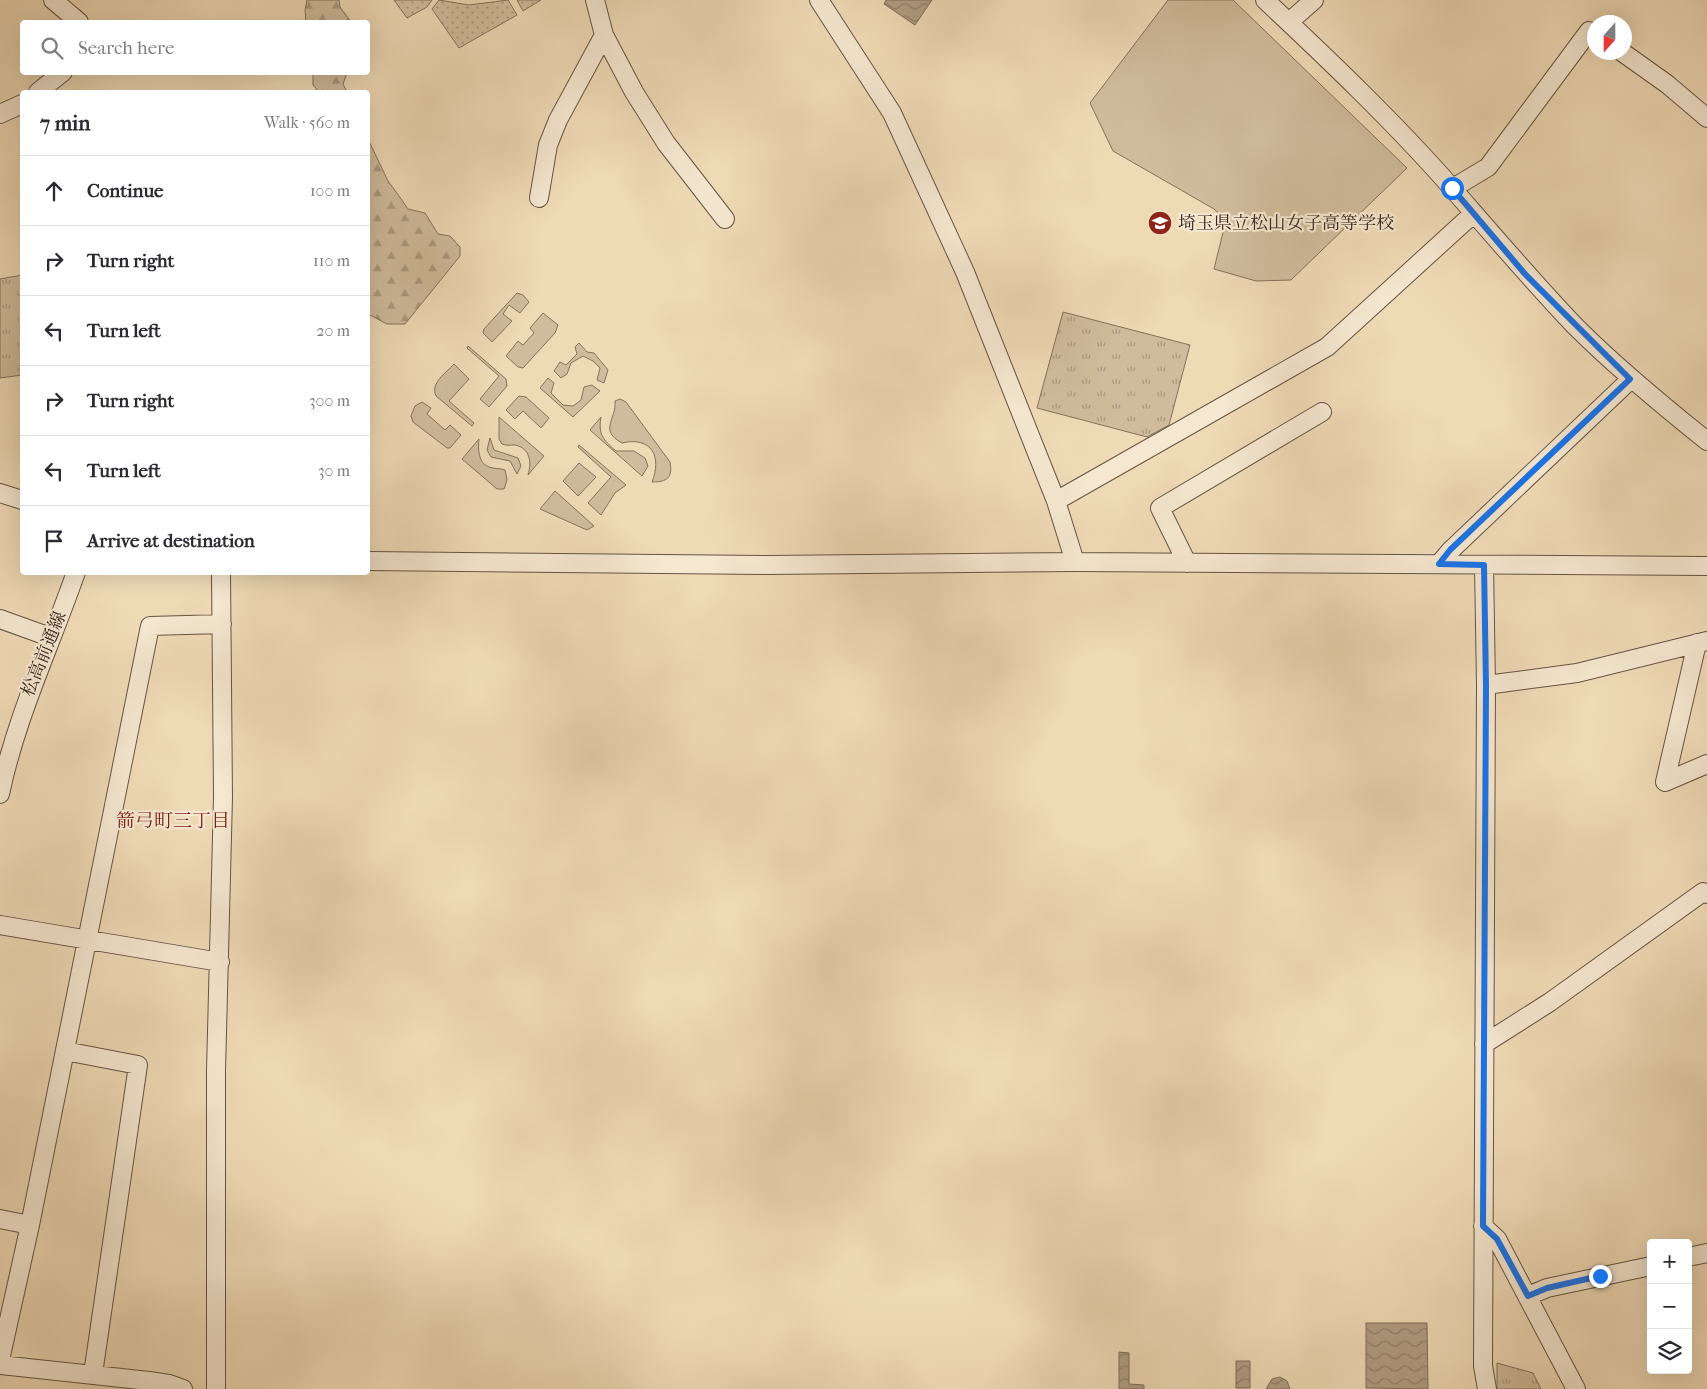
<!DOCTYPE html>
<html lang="en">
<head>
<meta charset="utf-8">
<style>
  :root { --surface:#fff; --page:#f7f7f7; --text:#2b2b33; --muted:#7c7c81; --line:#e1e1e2 }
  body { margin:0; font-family:"IM FELL French Canon","Noto Serif JP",serif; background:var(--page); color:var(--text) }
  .controls { position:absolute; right:15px; bottom:15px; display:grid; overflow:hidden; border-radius:5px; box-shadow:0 5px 20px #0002 }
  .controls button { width:45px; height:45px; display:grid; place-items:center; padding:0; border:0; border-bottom:1px solid var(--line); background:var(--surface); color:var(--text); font:25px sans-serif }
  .compass { position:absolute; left:1587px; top:15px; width:45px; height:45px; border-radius:50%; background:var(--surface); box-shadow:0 5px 20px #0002; rotate:201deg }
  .stop { position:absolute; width:15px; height:15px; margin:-11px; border:4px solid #1a73e8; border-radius:50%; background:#fff }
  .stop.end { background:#1a73e8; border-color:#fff; box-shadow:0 1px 5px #0008 }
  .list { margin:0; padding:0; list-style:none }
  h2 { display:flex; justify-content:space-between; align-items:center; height:65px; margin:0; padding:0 20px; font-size:21px }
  h2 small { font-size:16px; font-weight:400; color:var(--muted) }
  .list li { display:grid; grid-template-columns:32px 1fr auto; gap:15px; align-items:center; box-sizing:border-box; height:70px; padding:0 20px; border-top:1px solid var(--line) }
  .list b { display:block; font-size:19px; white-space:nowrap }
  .list em { font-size:16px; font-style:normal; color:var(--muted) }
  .icon { flex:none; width:28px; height:28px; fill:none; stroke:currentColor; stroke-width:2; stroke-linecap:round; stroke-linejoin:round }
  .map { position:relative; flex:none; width:1707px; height:1389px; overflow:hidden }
  .search { position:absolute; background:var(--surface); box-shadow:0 5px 20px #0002; left:20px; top:20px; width:350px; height:55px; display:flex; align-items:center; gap:12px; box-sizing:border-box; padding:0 18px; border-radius:5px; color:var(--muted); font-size:19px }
  .panel { position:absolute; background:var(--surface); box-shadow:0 5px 20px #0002; left:20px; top:90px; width:350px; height:485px; border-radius:5px }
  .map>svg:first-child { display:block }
  .grass { fill:#d0bc9c; stroke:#84725e }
  .forest { fill:url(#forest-firs); stroke:#84725e }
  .park { fill:url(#park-tufts); stroke:#84725e }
  .garden { fill:url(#garden-dots); stroke:#84725e }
  .water { fill:url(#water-waves); stroke:#816e5b }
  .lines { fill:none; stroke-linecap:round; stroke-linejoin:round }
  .minor-casing { stroke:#665445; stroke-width:20 }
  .minor { stroke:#f5e7d0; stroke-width:18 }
  .route { stroke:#1a73e8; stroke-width:6 }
  .labels { text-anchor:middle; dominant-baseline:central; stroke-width:4.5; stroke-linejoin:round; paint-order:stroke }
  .poi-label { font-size:18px; fill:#38271f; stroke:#f5e7d0; text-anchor:start }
  .street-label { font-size:18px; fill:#38271f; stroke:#f5e7d0 }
  .neighbourhood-label { font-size:19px; fill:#7a1f14; stroke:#f5e7d0 }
</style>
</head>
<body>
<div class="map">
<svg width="1707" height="1389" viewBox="0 0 1707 1389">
  <defs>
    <pattern id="forest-firs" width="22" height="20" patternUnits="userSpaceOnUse" patternTransform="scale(1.25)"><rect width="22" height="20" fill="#d0bc9c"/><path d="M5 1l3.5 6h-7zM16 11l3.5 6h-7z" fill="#aa997f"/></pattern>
    <pattern id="park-tufts" width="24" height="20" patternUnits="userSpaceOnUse" patternTransform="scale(1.25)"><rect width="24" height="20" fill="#d0bc9c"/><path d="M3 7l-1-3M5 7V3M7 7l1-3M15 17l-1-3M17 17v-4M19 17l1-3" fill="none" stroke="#aa997f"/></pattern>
    <pattern id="garden-dots" width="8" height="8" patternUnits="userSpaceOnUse" patternTransform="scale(1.25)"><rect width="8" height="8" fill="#d0bc9c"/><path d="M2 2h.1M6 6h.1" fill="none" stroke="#aa997f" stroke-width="1.8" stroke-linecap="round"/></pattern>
    <pattern id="water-waves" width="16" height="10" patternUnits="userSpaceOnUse" patternTransform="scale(1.25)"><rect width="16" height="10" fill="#b19d83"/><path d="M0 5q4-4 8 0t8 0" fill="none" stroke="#91806b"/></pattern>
  </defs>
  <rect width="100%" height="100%" fill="#efdab6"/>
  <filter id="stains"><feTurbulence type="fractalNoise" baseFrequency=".004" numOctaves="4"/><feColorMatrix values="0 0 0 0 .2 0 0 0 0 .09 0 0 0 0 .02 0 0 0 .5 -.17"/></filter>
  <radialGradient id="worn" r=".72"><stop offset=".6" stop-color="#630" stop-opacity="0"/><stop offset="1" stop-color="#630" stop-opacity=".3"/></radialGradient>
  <path class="grass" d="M1168,0H1233L1407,168L1291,280L1256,281L1214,269L1226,220L1214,209L1113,151L1090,103Z
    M517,293L523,295L529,302L520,313L509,305L503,314L512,321L492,342L483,333L484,329Z
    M543,313L558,325L555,333L523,368L518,367L506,356L518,341L523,345L534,333L530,328Z
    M579,343L587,352L594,353L608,370L604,383L597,380L600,368L593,361L583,356L571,363L567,374L561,378L554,371L560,362L566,365L577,354L575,347Z
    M468,346L506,379L507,386L489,407L480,399L499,376L467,348Z
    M454,364L469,379L449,401L474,423L472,426L436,396C430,383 446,373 454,364Z
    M548,378L554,383L551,393L563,405L573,406L581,400L584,387L592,385L600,391L573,417L540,388Z
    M519,396L526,397L549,418L541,428L523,411L515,419L506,410Z
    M620,399L626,402L670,462C673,478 667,482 652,482C662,457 652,436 622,443C598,430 617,419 615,401Z
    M422,402L431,408L427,414L445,430L450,425L461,435L450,448H447L413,422L411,416L415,406Z
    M499,417L544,456L528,475C532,462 530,448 515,445C510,445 507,446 502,444L499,439Z
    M601,417C598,434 603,440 616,451H634L645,458L648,466L642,476L590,430Z
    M490,438L494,450L518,458L521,466L517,474L510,461L491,457L487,450Z
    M479,439C478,449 478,463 489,467C494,469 500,468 505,470L507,480L504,489H497L462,459Z
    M579,445L626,485L615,493L601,515L588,503L611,477L578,447Z
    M579,463L596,477L578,496L563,481Z
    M555,491L594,526L587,530L540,509Z"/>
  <path class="forest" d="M307,0H339L340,7L351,22H306L305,10Z
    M313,73H347L343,84L347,92H319L313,85Z
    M368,139L388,181L399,196L408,209L425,213L438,234L450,236L460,247V256L405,324H387L368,314Z"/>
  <path class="park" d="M22,275V375L0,378V279Z
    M1063,312L1190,345L1169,425L1147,437L1037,408Z
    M1497,1363L1533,1373L1541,1389H1497Z"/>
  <path class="garden" d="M394,0H432L427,7L407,18Z
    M439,0L469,5L508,0L517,15L459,48L432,9Z
    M517,0H541L523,11Z"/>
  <path class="water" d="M886,0H932L915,25L884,4Z
    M1366,1323H1427L1428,1389L1366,1388Z
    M1119,1352L1129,1353V1384L1144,1385V1389H1119Z
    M1236,1361H1250V1388H1236Z
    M1280,1377L1287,1381L1290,1389H1266L1272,1379Z"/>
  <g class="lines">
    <g class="minor-casing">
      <path id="minor" d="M53,0L79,22
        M819,0L892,113L965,272L1056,501L1075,562
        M1265,0C1329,60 1394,122 1452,188C1493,235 1533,282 1576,327C1617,368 1662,405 1707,441
        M1289,22L1314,0
        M604,35L634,92L666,143L725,219
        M1622,52L1667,84L1707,118
        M38,92L63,72
        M0,114L22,104
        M1453,188L1488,167L1589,31L1594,35
        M539,198L548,145L558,120L604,35L595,0
        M0,493L22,500
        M1056,501L1327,347L1473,214
        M368,561L767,565L1075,562L1707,566
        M1187,563L1160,508L1322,412
        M1439,564L1450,551L1631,379
        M1484,565L1486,685L1483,1366L1487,1389
        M0,619L50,637
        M1697,643L1665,782L1707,764
        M1486,685L1577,673L1707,641
        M0,794C16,717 50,647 76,572
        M0,925L220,962
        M1484,1044L1550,1002L1703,892L1707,894
        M65,1051L138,1065L93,1374
        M0,1219L30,1225
        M1483,1226L1497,1239L1576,1389
        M1688,1257L1707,1253
        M1528,1296L1547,1288L1651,1266
        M0,1360L30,1225L150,626L222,624
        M0,1365L149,1381L169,1384L183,1389
        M216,1389V1071L223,797L221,572"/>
    </g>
    <use href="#minor" class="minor"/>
  </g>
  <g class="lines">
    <path class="route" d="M1452,188L1525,274L1630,379L1450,550L1439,564L1484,565L1486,685L1483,1226L1497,1239L1528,1296L1547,1288L1600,1276"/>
  </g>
  <defs>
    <g id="school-disc" transform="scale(1.25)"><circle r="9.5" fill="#8f2418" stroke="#f5e7d0"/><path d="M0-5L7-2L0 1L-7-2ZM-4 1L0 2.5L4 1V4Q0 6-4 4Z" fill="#fff"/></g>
  </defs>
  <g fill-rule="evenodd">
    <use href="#school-disc" x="1160" y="223"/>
  </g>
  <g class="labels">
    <g class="poi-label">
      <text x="1178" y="223">埼玉県立松山女子高等学校</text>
    </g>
    <g class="street-label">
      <text transform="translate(44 654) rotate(-68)">松高前通線</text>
    </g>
    <g class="neighbourhood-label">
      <text x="173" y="821">箭弓町三丁目</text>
    </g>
  </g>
  <rect width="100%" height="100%" filter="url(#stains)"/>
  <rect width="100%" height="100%" fill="url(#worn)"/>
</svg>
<div class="controls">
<button>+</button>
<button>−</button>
<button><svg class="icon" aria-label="layers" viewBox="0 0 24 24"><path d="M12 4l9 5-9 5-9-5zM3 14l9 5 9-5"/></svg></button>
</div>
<svg class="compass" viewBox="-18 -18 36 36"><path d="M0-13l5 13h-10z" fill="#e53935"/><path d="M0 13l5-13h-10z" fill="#7c7c81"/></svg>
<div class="stop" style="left:1452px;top:188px"></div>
<div class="stop end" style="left:1600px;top:1276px"></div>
<div class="search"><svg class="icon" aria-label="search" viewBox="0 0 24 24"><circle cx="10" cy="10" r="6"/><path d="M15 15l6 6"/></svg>Search here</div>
<section class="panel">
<h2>7 min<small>Walk · 560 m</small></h2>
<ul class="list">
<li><svg class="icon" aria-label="ahead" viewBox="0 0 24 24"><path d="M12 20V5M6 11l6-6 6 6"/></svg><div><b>Continue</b></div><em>100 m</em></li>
<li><svg class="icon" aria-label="right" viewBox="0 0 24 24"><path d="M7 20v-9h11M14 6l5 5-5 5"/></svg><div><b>Turn right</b></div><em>110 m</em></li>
<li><svg class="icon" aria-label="left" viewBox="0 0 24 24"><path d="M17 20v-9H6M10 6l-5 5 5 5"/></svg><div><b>Turn left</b></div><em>20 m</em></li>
<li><svg class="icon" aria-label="right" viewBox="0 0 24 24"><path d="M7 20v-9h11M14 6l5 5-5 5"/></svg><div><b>Turn right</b></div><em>300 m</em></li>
<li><svg class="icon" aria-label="left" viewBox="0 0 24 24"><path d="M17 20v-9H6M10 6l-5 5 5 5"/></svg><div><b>Turn left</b></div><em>30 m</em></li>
<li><svg class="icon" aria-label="arrive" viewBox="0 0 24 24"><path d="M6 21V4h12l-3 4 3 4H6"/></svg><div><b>Arrive at destination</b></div></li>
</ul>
</section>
</div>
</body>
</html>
